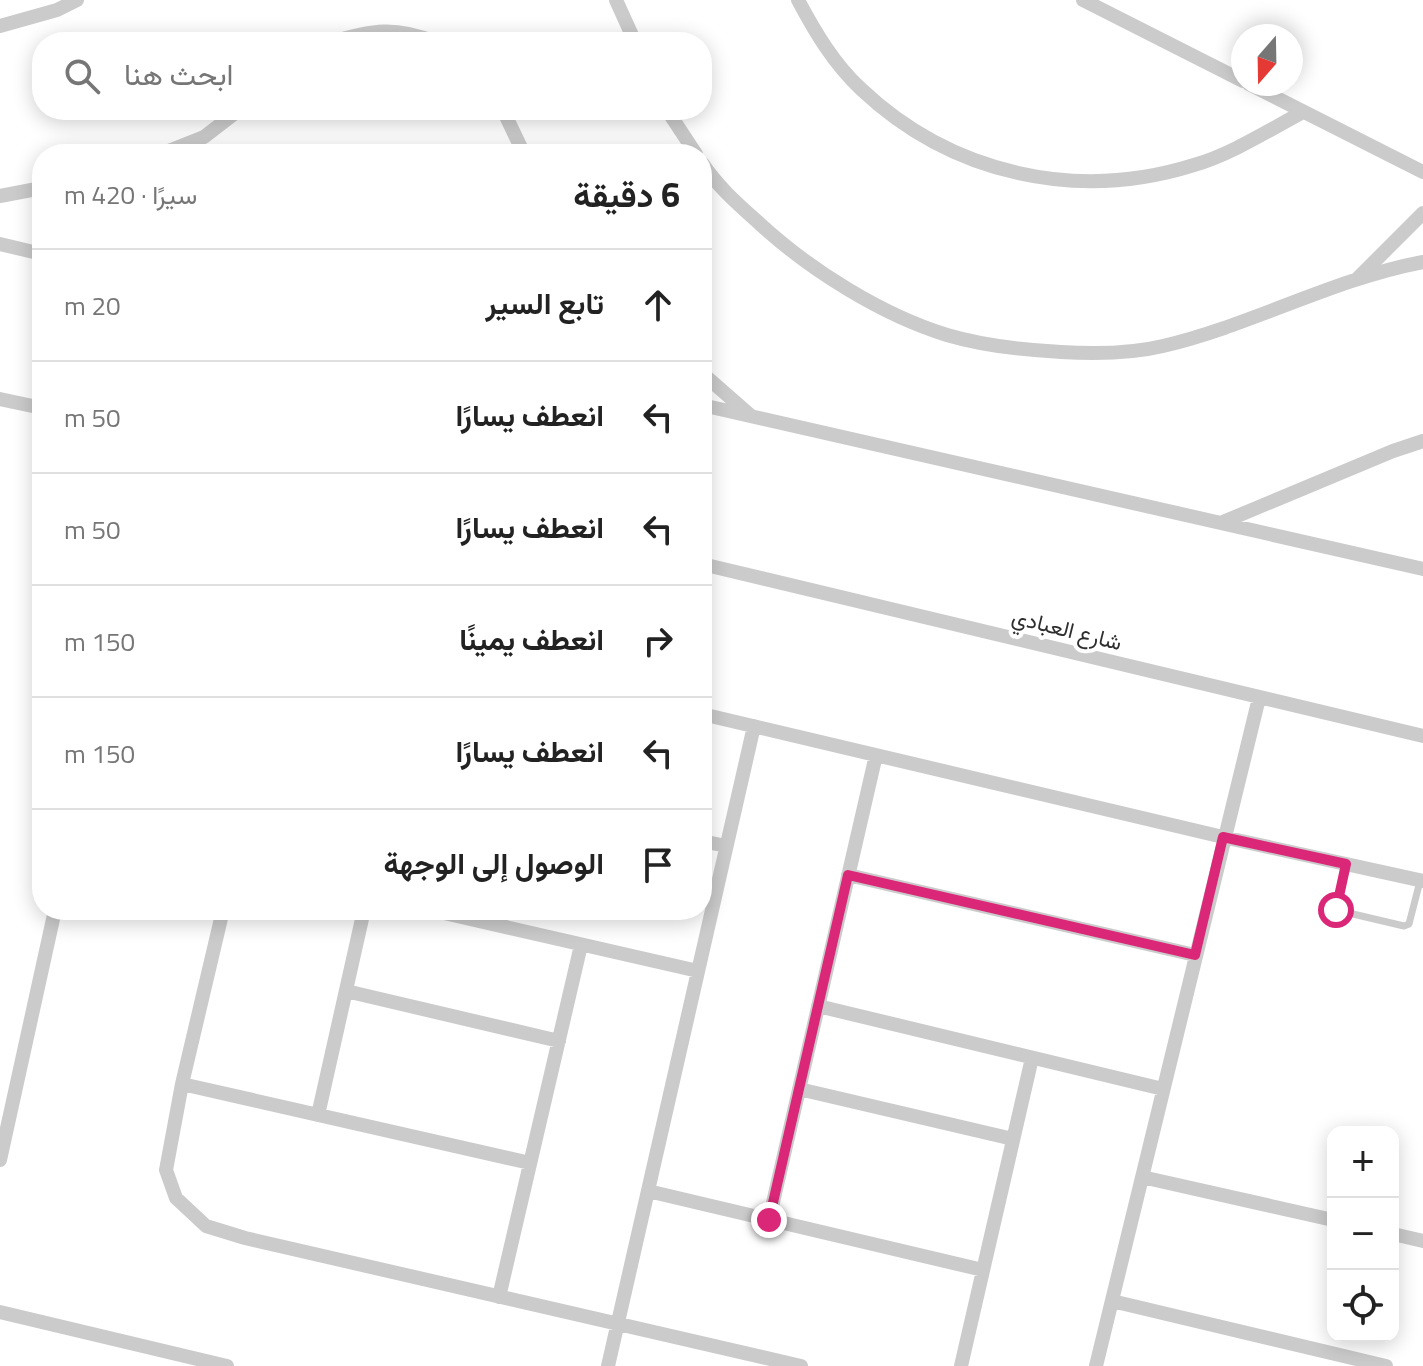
<!DOCTYPE html>
<html lang="ar">
<head>
<meta charset="utf-8">
<style>
  :root { --surface:#fff; --page:#f2f2f2; --text:#222; --muted:#767676; --line:#e0e0e0 }
  body { margin:0; font-family:"Titillium Web",Vazirmatn,sans-serif; background:var(--page); color:var(--text); direction:rtl }
  .controls { position:absolute; right:24px; bottom:24px; display:grid; overflow:hidden; border-radius:16px; box-shadow:0 4px 20px #0003 }
  .controls button { width:72px; height:72px; display:grid; place-items:center; padding:0; border:0; border-bottom:2px solid var(--line); background:var(--surface); color:var(--text); font:40px sans-serif }
  .compass { position:absolute; left:1231px; top:24px; width:72px; height:72px; border-radius:50%; background:var(--surface); box-shadow:0 4px 20px #0003; rotate:200deg }
  .stop { position:absolute; width:24px; height:24px; margin:-18px; border:6px solid #db2777; border-radius:50%; background:#fff }
  .stop.end { background:#db2777; border-color:#fff; box-shadow:0 2px 8px #0008 }
  .list { margin:0; padding:0; list-style:none }
  h2 { display:flex; justify-content:space-between; align-items:center; height:104px; margin:0; padding:0 32px; font-size:34px }
  h2 small { font-size:26px; font-weight:400; color:var(--muted) }
  .list li { display:grid; grid-template-columns:52px 1fr auto; gap:24px; align-items:center; box-sizing:border-box; height:112px; padding:0 32px; border-top:2px solid var(--line) }
  .list b { display:block; font-size:30px; white-space:nowrap }
  .list em { font-size:26px; font-style:normal; color:var(--muted) }
  .icon { flex:none; width:44px; height:44px; fill:none; stroke:currentColor; stroke-width:2; stroke-linecap:round; stroke-linejoin:round }
  .map { position:relative; flex:none; width:1423px; height:1366px; overflow:hidden; direction:ltr }
  .search { position:absolute; background:var(--surface); box-shadow:0 4px 20px #0003; left:32px; top:32px; width:680px; height:88px; display:flex; align-items:center; gap:20px; box-sizing:border-box; padding:0 28px; border-radius:32px; color:var(--muted); font-size:30px }
  .panel { position:absolute; background:var(--surface); box-shadow:0 4px 20px #0003; left:32px; top:144px; width:680px; height:776px; border-radius:32px; direction:rtl }
  .map>svg:first-child { display:block }
  .lines { fill:none; stroke-linecap:round; stroke-linejoin:round }
  .lane { stroke:#cbcbcb; stroke-width:7 }
  .street { stroke:#cbcbcb; stroke-width:14 }
  .route { stroke:#db2777; stroke-width:10 }
  .labels { text-anchor:middle; dominant-baseline:central; stroke-width:8; stroke-linejoin:round; paint-order:stroke }
  .street-label { font-size:22px; fill:#2e2e2e; stroke:#fff }
</style>
</head>
<body>
<div class="map">
<svg width="1423" height="1366" viewBox="0 0 1423 1366">
  <rect width="100%" height="100%" fill="#fff"/>
  <g class="lines">
    <path class="lane" d="M1346,864L1336,910L1404,926L1409,924L1420,881"/>
    <path class="street" d="M616,0L635,42
      M798,0C815,32 834,64 861,89C951,174 1076,202 1194,165C1232,154 1269,130 1303,112
      M1083,0L1243,81
      M0,26L57,10L77,0
      M332,42C372,30 395,26 435,42
      M1249,84L1423,172
      M503,110L524,154
      M667,110L696,154
      M161,154L204,137L239,110
      M702,163C718,187 739,205 760,224C810,270 882,315 947,335C984,346 1023,350 1061,352C1095,354 1130,354 1163,346C1252,325 1333,279 1423,262
      M0,196L42,188
      M0,244L42,254
      M1357,279L1423,213
      M702,373L750,415
      M0,399L42,408
      M702,405L1423,569
      M1223,522L1393,451L1423,441
      M702,564L1423,736
      M702,714L1223,837L1423,881
      M702,841L726,846
      M848,875L1195,955
      M223,910L182,1084L166,1170L176,1198L206,1226L245,1238L801,1366
      M431,910L698,971
      M346,991L559,1041
      M818,1006L1163,1089
      M182,1084L530,1163
      M799,1089L1013,1139
      M318,1115L364,910
      M0,1160L55,910
      M1142,1177L1333,1220
      M648,1191L983,1270
      M769,1220L876,755
      M1393,1234L1423,1241
      M499,1297L581,945
      M1112,1301L1386,1366
      M0,1312L227,1366
      M608,1366L754,726
      M961,1366L1032,1058
      M1096,1366L1259,698"/>
  </g>
  <g class="lines">
    <path class="route" d="M769,1220L848,875L1195,955L1223,837L1346,864L1336,910"/>
  </g>
  <g class="labels">
    <g class="street-label">
      <text transform="translate(1067 629) rotate(14)">شارع العبادي</text>
    </g>
  </g>
</svg>
<div class="controls">
<button>+</button>
<button>−</button>
<button><svg class="icon" aria-label="locate" viewBox="0 0 24 24"><circle cx="12" cy="12" r="6"/><path d="M12 2v4M12 18v4M2 12h4M18 12h4"/></svg></button>
</div>
<svg class="compass" viewBox="-18 -18 36 36"><path d="M0-13l5 13h-10z" fill="#e53935"/><path d="M0 13l5-13h-10z" fill="#767676"/></svg>
<div class="stop" style="left:1336px;top:910px"></div>
<div class="stop end" style="left:769px;top:1220px"></div>
<div class="search"><svg class="icon" aria-label="search" viewBox="0 0 24 24"><circle cx="10" cy="10" r="6"/><path d="M15 15l6 6"/></svg>ابحث هنا</div>
<section class="panel">
<h2>6 دقيقة<small>سيرًا · 420 m</small></h2>
<ul class="list">
<li><svg class="icon" aria-label="ahead" viewBox="0 0 24 24"><path d="M12 20V5M6 11l6-6 6 6"/></svg><div><b>تابع السير</b></div><em>20 m</em></li>
<li><svg class="icon" aria-label="left" viewBox="0 0 24 24"><path d="M17 20v-9H6M10 6l-5 5 5 5"/></svg><div><b>انعطف يسارًا</b></div><em>50 m</em></li>
<li><svg class="icon" aria-label="left" viewBox="0 0 24 24"><path d="M17 20v-9H6M10 6l-5 5 5 5"/></svg><div><b>انعطف يسارًا</b></div><em>50 m</em></li>
<li><svg class="icon" aria-label="right" viewBox="0 0 24 24"><path d="M7 20v-9h11M14 6l5 5-5 5"/></svg><div><b>انعطف يمينًا</b></div><em>150 m</em></li>
<li><svg class="icon" aria-label="left" viewBox="0 0 24 24"><path d="M17 20v-9H6M10 6l-5 5 5 5"/></svg><div><b>انعطف يسارًا</b></div><em>150 m</em></li>
<li><svg class="icon" aria-label="arrive" viewBox="0 0 24 24"><path d="M6 21V4h12l-3 4 3 4H6"/></svg><div><b>الوصول إلى الوجهة</b></div></li>
</ul>
</section>
</div>
</body>
</html>
